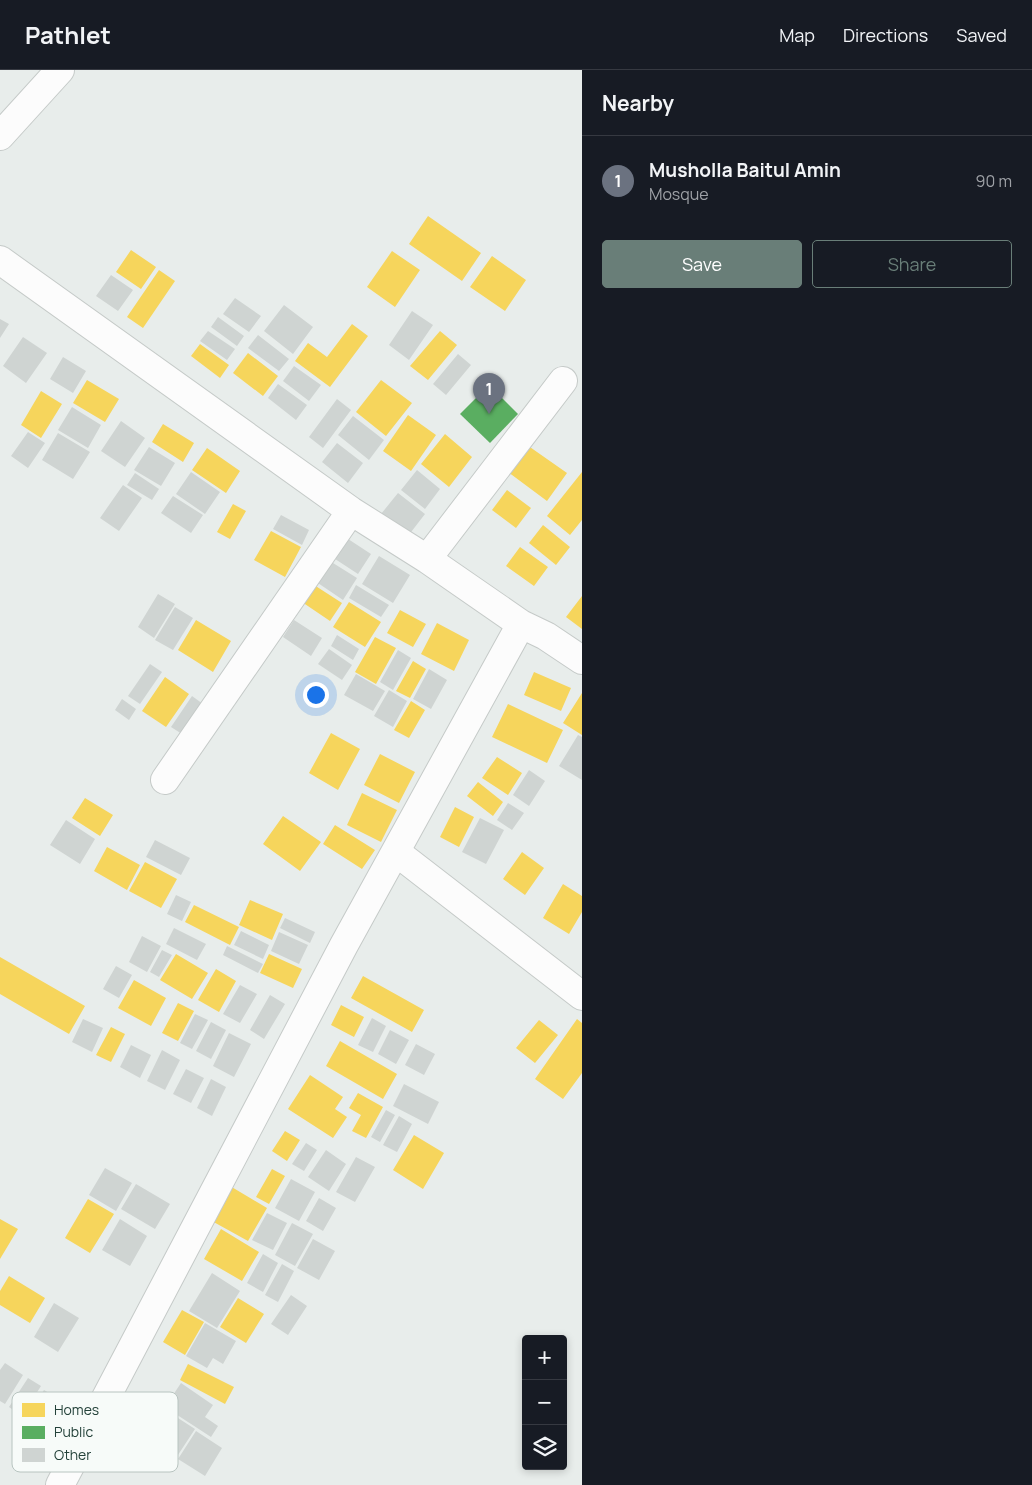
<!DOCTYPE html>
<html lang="en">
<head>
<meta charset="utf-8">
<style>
  :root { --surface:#171b24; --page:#20242c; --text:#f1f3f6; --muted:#9ea1a6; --line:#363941; --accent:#697e78 }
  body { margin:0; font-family:Manrope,sans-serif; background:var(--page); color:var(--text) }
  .controls { position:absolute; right:15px; bottom:15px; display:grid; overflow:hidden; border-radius:5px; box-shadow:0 2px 8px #0003 }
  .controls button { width:45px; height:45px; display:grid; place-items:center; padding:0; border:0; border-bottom:1px solid var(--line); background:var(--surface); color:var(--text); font:25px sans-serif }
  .you { position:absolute; left:315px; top:624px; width:18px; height:18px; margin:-12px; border:4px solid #fff; border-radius:50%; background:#1a73e8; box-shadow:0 0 0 8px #1a73e833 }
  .badge { display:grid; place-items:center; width:32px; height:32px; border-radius:50%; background:var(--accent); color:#fff; font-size:16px; font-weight:700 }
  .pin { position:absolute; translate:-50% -41px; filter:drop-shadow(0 1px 2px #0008) }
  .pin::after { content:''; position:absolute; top:26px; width:18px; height:15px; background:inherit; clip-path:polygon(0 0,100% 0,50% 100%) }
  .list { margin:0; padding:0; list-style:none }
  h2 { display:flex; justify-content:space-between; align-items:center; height:65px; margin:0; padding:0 20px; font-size:21px }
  h2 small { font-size:16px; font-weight:400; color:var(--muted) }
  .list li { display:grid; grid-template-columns:32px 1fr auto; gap:15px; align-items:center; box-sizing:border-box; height:90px; padding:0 20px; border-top:1px solid var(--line) }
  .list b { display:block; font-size:19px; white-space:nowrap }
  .list p { margin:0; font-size:16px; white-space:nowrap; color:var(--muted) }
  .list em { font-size:16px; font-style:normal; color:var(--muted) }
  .actions { display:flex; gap:10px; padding:15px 20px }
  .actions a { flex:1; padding:11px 0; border:1px solid var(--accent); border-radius:5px; text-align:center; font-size:18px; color:var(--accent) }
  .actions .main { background:var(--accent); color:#fff }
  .icon { flex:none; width:28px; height:28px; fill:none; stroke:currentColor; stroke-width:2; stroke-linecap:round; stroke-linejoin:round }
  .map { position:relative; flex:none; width:582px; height:1415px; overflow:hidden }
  header { display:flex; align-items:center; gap:30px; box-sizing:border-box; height:70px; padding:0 25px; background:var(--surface); border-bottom:1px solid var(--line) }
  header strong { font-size:24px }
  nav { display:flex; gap:28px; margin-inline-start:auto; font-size:18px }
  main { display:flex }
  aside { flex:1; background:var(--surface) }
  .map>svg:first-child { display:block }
  .homes { fill:#f6d55c }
  .public { fill:#5aae61 }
  .building { fill:#cfd4d2 }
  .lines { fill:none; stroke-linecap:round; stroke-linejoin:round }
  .minor-casing { stroke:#c5cac8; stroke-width:30 }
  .minor { stroke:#fcfcfc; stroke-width:28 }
  .key { fill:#f7fbf9; stroke:#b8c4c0; stroke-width:1 }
  .key-label { font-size:14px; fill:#24423a }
</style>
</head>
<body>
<header>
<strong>Pathlet</strong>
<nav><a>Map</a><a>Directions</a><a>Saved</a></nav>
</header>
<main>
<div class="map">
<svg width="582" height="1415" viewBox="0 0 582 1415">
  <rect width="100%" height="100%" fill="#e8edeb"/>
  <path class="homes" d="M428,146L481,183L462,211L409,174Z
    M131,180L156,197L141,219L116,202Z
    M392,181L420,200L395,237L367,217Z
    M492,186L526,210L505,241L470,217Z
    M159,200L175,211L143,258L127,247Z
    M352,254L368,266L330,317L295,291L308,273L327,287Z
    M440,261L457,275L428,310L410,296Z
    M200,274L229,295L220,308L191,286Z
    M248,283L278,306L263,326L233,303Z
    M87,310L119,329L105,352L73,333Z
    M381,310L412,333L386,366L356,342Z
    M41,321L62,334L41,368L21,355Z
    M408,345L436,365L411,401L383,381Z
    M163,354L194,373L183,392L152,372Z
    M445,364L472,387L449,417L421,394Z
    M527,375L567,403L547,431L508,402Z
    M207,378L240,401L226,423L192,400Z
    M582,402V450L570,465L547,446Z
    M507,420L531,438L516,458L492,440Z
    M233,434L246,441L230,469L217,462Z
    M543,455L570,477L556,495L529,473Z
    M271,461L301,477L285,507L254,490Z
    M520,477L548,497L534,516L506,496Z
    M311,513L342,533L330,551L299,530Z
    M582,526V559L566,547Z
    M349,532L381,552L365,577L333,557Z
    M400,540L426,554L413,577L387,563Z
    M196,550L231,571L213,602L178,580Z
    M437,553L469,570L454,601L421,584Z
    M375,567L396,578L376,614L355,602Z
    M413,591L426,599L410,628L396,621Z
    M534,602L571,618L561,641L524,625Z
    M165,607L189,624L166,657L142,641Z
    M582,623V665L563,653Z
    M411,631L425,640L409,668L394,660Z
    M508,634L563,660L547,693L492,667Z
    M331,663L360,679L338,720L309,703Z
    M380,684L415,702L399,733L364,715Z
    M497,687L522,703L508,725L482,708Z
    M478,712L503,732L493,746L467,726Z
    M362,723L397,740L381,772L347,755Z
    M85,728L113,745L100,766L72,748Z
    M455,737L474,747L459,777L440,767Z
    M283,746L321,772L300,801L263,774Z
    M335,755L375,780L362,799L323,774Z
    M107,777L140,795L127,820L94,801Z
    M522,782L544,798L525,825L503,809Z
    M145,792L177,809L161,838L129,821Z
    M563,814L582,826V842L569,864L543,848Z
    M250,830L283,844L272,870L239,855Z
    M194,835L239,857L230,875L185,852Z
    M176,884L208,903L192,929L160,910Z
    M269,884L302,899L293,918L260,903Z
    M0,887L85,936L69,964L0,924Z
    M216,899L236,911L219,942L198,930Z
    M363,906L424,940L412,962L351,928Z
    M134,910L166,928L151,956L118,938Z
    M178,933L194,941L178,971L162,963Z
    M341,935L364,947L354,967L331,955Z
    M577,949L582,953V1003L563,1029L535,1009Z
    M539,950L558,965L535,993L516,978Z
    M111,957L125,964L111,992L96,985Z
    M340,971L397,1004L383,1029L326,996Z
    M310,1005L343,1027L335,1039L347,1047L333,1068L288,1039Z
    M358,1023L383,1037L366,1068L352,1061L361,1045L349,1038Z
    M285,1061L300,1070L287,1091L272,1081Z
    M414,1065L444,1083L423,1119L393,1100Z
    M272,1099L285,1106L269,1134L256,1127Z
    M230,1116L267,1138L248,1171L210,1150Z
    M88,1129L114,1144L90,1183L65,1168Z
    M0,1149L18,1159L0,1189Z
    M221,1159L259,1182L242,1211L204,1189Z
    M9,1206L45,1228L30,1253L0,1235V1221Z
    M238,1228L264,1244L246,1273L220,1257Z
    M182,1240L204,1252L185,1285L163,1272Z
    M188,1294L234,1317L225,1334L180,1310Z"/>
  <path class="public" d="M489,315L518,344L490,373L460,344Z"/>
  <path class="building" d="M111,205L133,220L118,241L96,226Z
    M235,228L261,246L249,262L223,244Z
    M284,235L313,257L293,284L264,261Z
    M412,241L433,255L409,290L389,275Z
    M218,247L244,266L237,276L211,257Z
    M0,249L9,254L0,268Z
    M208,261L235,279L227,290L200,271Z
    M258,265L289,289L279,301L248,278Z
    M23,267L47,283L26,313L3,296Z
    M458,284L471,295L446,325L433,314Z
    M63,287L86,301L73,323L50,309Z
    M294,296L321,315L309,331L283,311Z
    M278,314L307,335L296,350L268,328Z
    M337,329L351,340L323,378L309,367Z
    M72,337L101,355L88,378L58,360Z
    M353,346L384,370L369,390L338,365Z
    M121,351L145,368L125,397L101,381Z
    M28,362L45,373L28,398L11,386Z
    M58,363L90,382L73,409L42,390Z
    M337,373L363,393L348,413L322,392Z
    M149,377L175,393L161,416L134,400Z
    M417,400L440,419L425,439L401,420Z
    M191,402L220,422L205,444L176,424Z
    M135,403L159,419L152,430L127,415Z
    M123,415L142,428L119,461L100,448Z
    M398,423L425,444L408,466L381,444Z
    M173,426L203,445L191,463L161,443Z
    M281,445L309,460L302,475L273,459Z
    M342,465L371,484L358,504L329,485Z
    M379,486L410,505L393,533L362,514Z
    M325,488L357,508L343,530L312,509Z
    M356,515L389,535L381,547L349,528Z
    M158,524L175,534L154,568L138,557Z
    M175,537L193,548L173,580L155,570Z
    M294,550L322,568L311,586L283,567Z
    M337,565L359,579L353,590L331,576Z
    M329,579L352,595L342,610L318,594Z
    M398,580L411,588L393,620L380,612Z
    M150,594L162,602L140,634L128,626Z
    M429,599L447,610L431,639L413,629Z
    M356,604L385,621L373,641L344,625Z
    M389,620L407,631L393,657L374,646Z
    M192,626L203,634L182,664L171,657Z
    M122,629L136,639L129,650L115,640Z
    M578,665L582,667V710L559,696Z
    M529,700L545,711L529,736L513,725Z
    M508,733L524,743L512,760L497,750Z
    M480,748L504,760L486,794L462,782Z
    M66,750L95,769L80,794L50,775Z
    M155,770L190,788L181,805L146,787Z
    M176,825L191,832L182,851L167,844Z
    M285,848L315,862L310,873L280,858Z
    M174,858L206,874L197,890L166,874Z
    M241,861L269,875L263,889L234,875Z
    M279,862L308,875L299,894L271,881Z
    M142,866L161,876L147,902L129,892Z
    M227,876L263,894L258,903L223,885Z
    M162,880L172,885L159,907L150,902Z
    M116,896L132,905L119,928L103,919Z
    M240,915L257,924L240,953L223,944Z
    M270,925L285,934L264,969L250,960Z
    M195,944L208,950L192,979L180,973Z
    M372,948L386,956L373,982L358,975Z
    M83,949L103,958L92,982L72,972Z
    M211,952L226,960L211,989L196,981Z
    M390,960L409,970L396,994L378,984Z
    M229,963L251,974L234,1007L213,996Z
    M416,974L435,984L424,1005L405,995Z
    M131,975L151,985L140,1008L120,997Z
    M162,980L180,990L165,1020L147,1011Z
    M186,999L204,1008L191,1033L173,1024Z
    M211,1009L226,1017L212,1046L197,1038Z
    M404,1014L439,1032L428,1054L393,1036Z
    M386,1040L395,1045L380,1072L371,1067Z
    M399,1046L412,1054L397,1082L383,1075Z
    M306,1073L317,1080L304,1101L292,1094Z
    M326,1080L346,1094L329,1121L308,1107Z
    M356,1087L375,1097L355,1132L336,1122Z
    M105,1098L132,1113L116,1141L89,1125Z
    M291,1109L315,1122L299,1151L275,1138Z
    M136,1114L170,1134L155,1159L121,1139Z
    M319,1128L336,1138L323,1161L306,1151Z
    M267,1143L287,1153L273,1180L252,1170Z
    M120,1149L147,1166L130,1196L102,1180Z
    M292,1153L313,1164L295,1196L275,1185Z
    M313,1169L335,1181L319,1210L297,1198Z
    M263,1184L278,1193L263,1222L247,1213Z
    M282,1194L294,1201L278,1232L265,1225Z
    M212,1203L240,1221L217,1258L189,1241Z
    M291,1225L307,1236L288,1265L271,1254Z
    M54,1233L79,1248L58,1282L34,1267Z
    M205,1253L236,1271L223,1294L213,1288L207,1298L186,1286Z
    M5,1293L23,1305L5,1334L0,1331V1300Z
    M28,1308L41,1316L22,1346L9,1337Z
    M181,1313L213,1335L205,1347L218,1356L211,1367L165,1337Z
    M44,1320L62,1331L46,1355L29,1343Z
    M164,1339L195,1359L176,1388L146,1369Z
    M196,1361L222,1378L205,1406L178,1389Z"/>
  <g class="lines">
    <g class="minor-casing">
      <path id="minor" d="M0,66L60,0
        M0,190L351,441L427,489L521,554L546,566L582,590
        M427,489L563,311
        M165,710L351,441
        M396,782L582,926
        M60,1415L344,875L521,554"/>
    </g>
    <use href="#minor" class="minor"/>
  </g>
  <rect x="12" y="1322" width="166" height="80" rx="8" class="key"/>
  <rect x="22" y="1333" width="23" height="14" fill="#f6d55c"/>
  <rect x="22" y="1356" width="23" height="13" fill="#5aae61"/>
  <rect x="22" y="1378" width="23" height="14" fill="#cfd4d2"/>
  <g class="key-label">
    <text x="54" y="1345">Homes</text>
    <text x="54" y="1367">Public</text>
    <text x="54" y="1390">Other</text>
  </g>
</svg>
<div class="controls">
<button>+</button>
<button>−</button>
<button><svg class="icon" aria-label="layers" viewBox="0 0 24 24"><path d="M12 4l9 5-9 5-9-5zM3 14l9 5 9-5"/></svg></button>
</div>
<div class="you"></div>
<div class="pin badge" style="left:489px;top:344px;background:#6b7280">1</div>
</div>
<aside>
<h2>Nearby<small></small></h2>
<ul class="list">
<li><span class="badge" style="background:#6b7280">1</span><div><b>Musholla Baitul Amin</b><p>Mosque</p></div><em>90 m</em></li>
</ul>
<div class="actions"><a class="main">Save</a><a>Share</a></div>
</aside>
</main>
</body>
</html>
